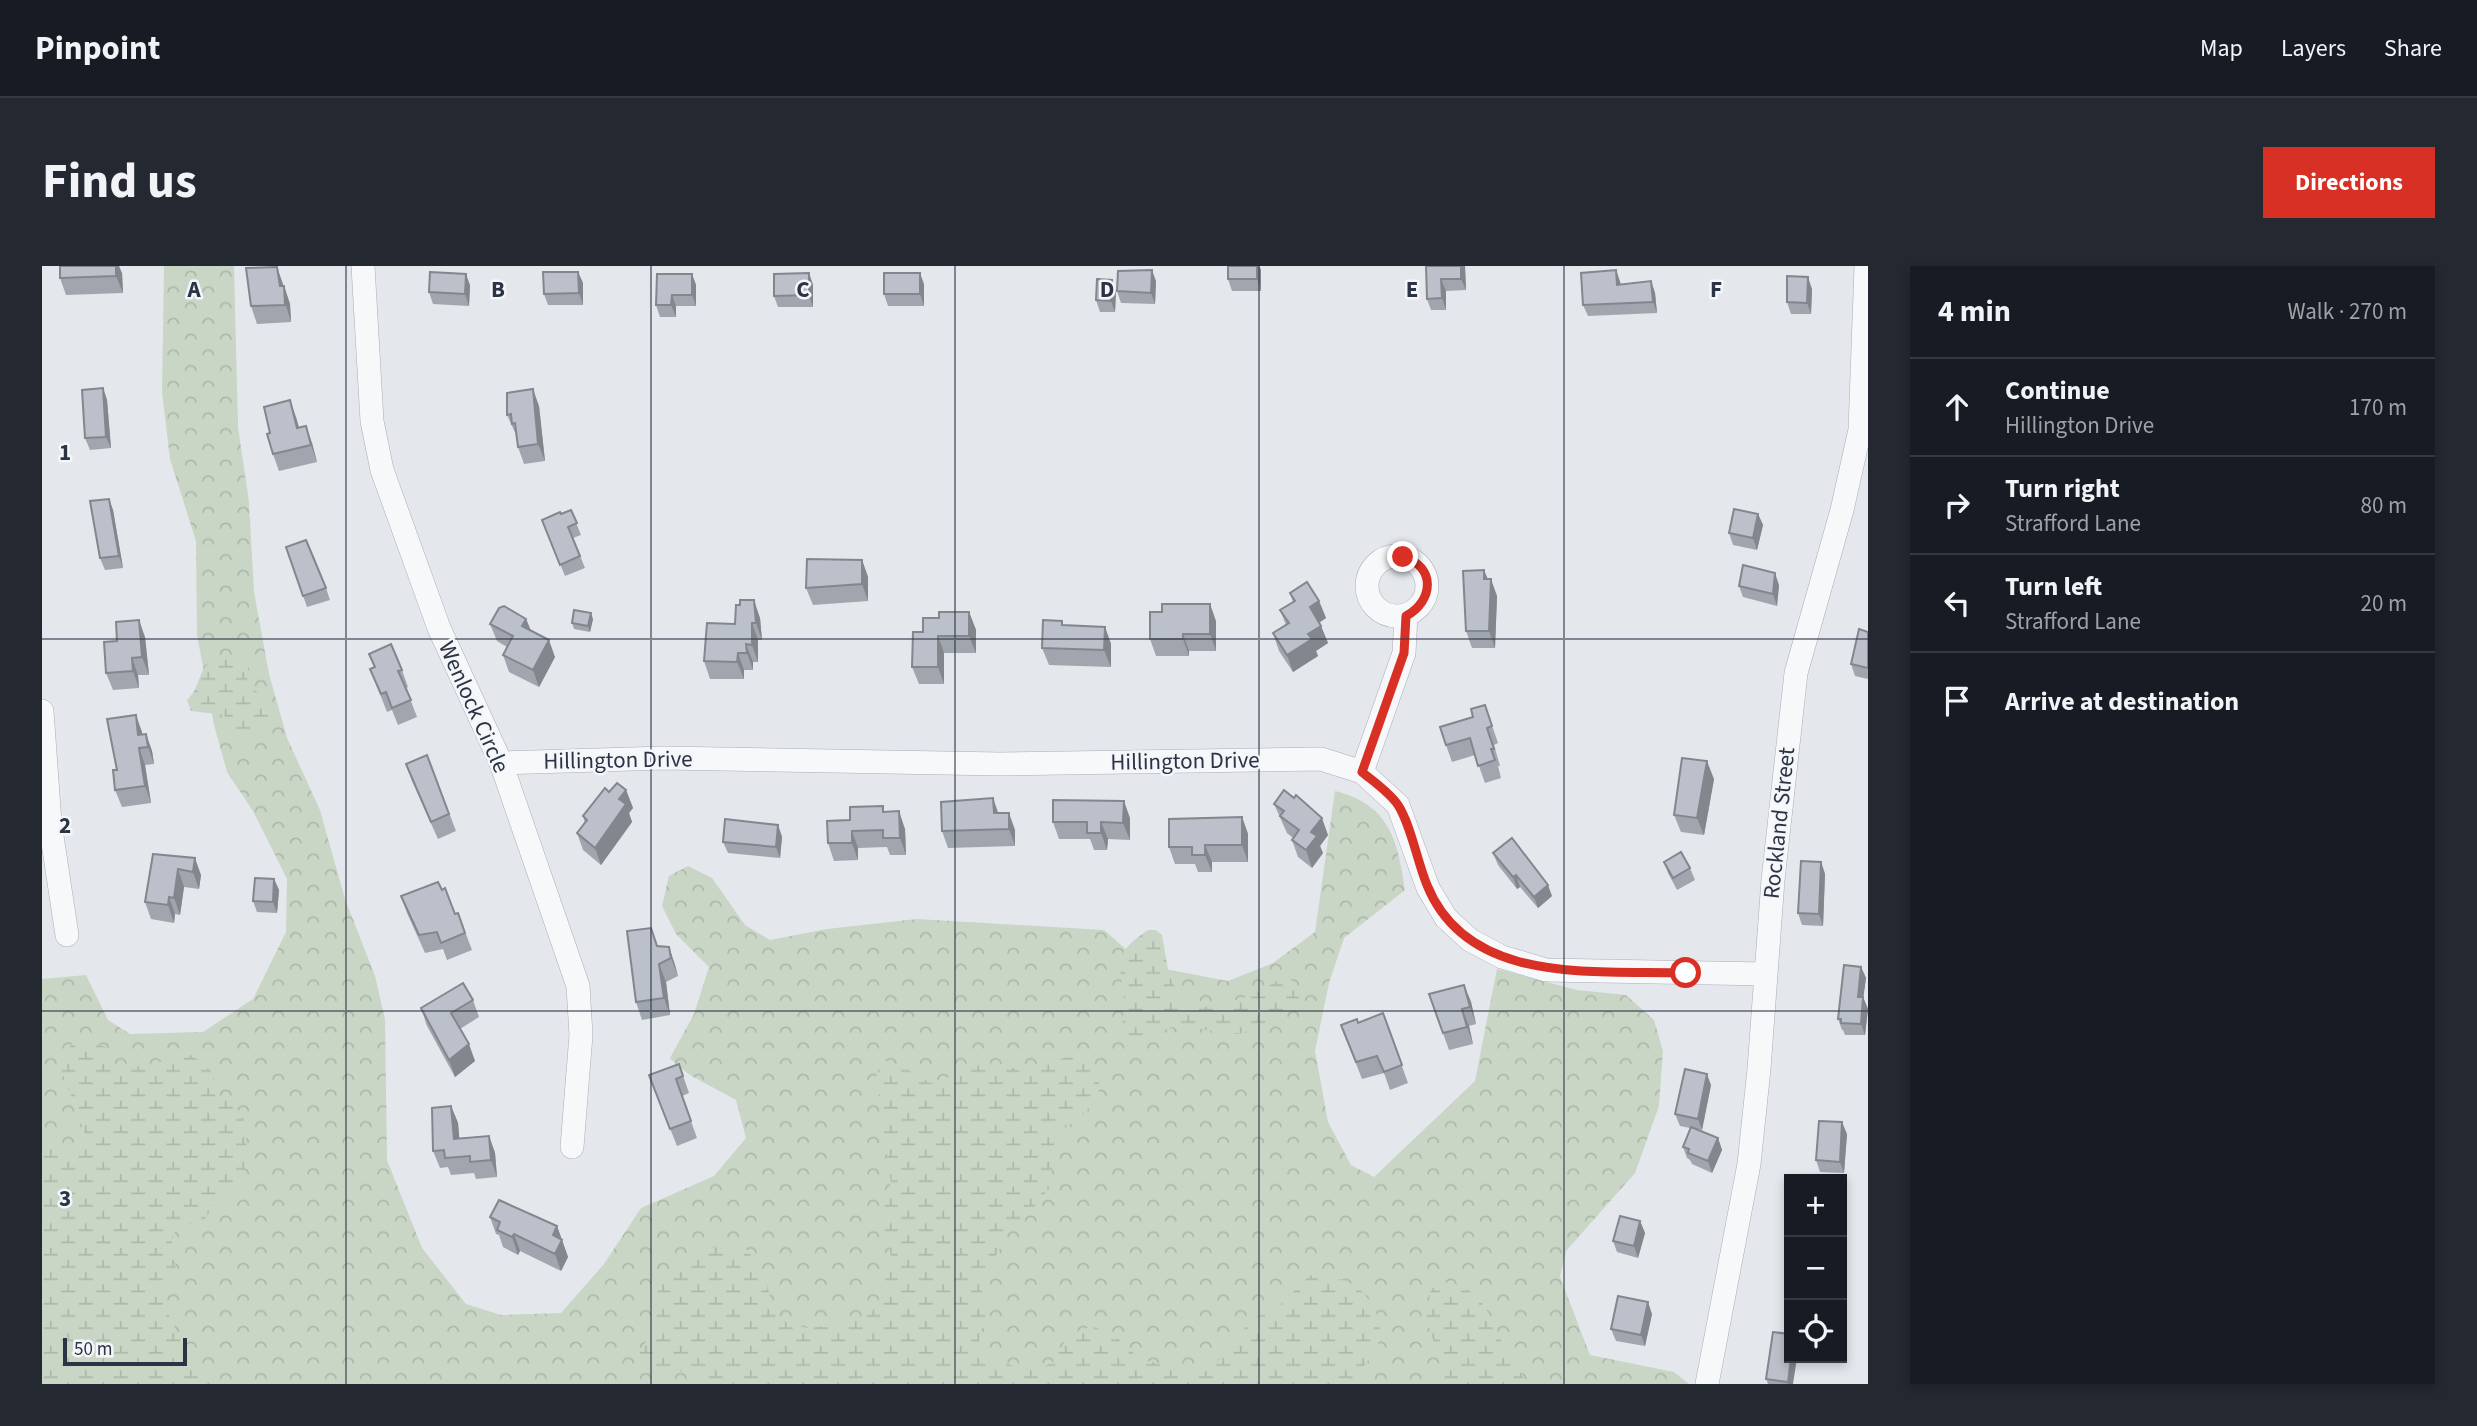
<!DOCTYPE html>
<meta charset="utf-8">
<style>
:root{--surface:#171b24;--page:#242831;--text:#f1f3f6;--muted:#9ea1a6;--line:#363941;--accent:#d93025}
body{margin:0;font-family:"Source Sans 3",sans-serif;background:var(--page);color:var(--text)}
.controls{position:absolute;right:21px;bottom:21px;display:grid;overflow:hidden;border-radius:0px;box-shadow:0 4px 10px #0003}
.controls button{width:63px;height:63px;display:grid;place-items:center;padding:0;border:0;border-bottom:2px solid var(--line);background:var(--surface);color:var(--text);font:35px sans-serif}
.scale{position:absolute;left:21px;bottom:18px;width:124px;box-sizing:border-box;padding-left:7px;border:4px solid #2b3445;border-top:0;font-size:19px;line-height:24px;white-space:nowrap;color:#2b3445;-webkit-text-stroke:5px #f4f6f9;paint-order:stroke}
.stop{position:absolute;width:21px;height:21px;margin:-16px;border:5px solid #d93025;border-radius:50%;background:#fff}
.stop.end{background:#d93025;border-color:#fff;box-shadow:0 2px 7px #0008}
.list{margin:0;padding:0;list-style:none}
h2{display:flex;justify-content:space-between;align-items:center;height:91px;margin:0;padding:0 28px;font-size:30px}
h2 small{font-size:23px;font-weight:400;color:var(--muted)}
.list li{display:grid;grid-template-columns:46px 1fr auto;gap:21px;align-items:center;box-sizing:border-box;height:98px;padding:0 28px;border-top:2px solid var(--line)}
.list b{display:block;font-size:26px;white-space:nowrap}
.list p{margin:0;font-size:23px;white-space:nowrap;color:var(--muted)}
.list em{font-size:23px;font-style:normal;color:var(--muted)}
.icon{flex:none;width:38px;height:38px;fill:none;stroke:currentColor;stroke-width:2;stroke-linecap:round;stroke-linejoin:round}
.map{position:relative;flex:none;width:1826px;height:1118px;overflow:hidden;border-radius:0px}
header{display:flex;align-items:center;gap:42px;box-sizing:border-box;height:98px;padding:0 35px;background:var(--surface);border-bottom:2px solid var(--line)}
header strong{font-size:33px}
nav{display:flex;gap:38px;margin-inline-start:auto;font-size:24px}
.intro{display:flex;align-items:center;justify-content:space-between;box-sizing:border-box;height:168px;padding:0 42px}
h1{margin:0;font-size:49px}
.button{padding:18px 32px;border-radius:0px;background:var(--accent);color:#fff;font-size:24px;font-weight:700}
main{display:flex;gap:42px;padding:0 42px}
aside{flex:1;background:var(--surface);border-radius:0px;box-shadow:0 4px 10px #0003}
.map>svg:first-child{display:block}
</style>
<header>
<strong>Pinpoint</strong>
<nav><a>Map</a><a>Layers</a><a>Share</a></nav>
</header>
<div class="intro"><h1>Find us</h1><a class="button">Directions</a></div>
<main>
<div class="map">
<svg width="1826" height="1118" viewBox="0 0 1826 1118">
<defs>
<pattern id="forest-crowns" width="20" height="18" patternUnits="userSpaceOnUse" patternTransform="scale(1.75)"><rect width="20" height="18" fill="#c9d6c5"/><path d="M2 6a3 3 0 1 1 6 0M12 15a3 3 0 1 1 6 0" fill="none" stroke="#adb8ab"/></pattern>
<pattern id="wetland-marsh" width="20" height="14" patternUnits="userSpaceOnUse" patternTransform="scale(1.75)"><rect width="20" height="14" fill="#c9d6c5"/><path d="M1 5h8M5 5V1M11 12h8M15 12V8" fill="none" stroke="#adb8ab"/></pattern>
</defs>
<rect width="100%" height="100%" fill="#e4e7ec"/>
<path fill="url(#forest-crowns)" d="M 122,0 L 192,0 L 196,161 L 207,236 L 212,326 L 227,408 L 245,472 L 278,544 L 303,633 L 333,710 L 343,753 L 345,894 L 380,982 L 424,1038 L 459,1049 L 519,1047 L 562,998 L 599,942 L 672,910 L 704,872 L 694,834 C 671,820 646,812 628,792 L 652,748 L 667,701 L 634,668 L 620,640 L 627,610 L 646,600 L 670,612 L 703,659 L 728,674 L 785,663 L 875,653 L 1062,664 L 1102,699 L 1186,715 L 1231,697 L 1273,666 L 1293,525 C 1347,538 1356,574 1363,624 L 1302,672 L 1287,717 L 1273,785 L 1286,856 L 1309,899 L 1332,911 L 1433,815 L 1455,703 L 1535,724 L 1584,729 L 1612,754 L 1621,785 L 1617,840 L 1593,907 L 1524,985 L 1518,1011 L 1548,1089 L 1632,1106 L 1647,1118 L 0,1118 L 0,713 L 44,709 L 66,754 L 88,768 L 161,766 L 211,733 L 244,666 L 245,613 L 211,545 L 185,506 L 172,459 L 155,369 L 154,275 L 128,193 L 120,126 Z"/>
<g fill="url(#wetland-marsh)">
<path d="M 186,392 L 206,399 L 205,420 L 228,433 L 230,456 L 211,474 L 200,477 L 192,473 L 182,449 L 149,445 L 145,434 C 164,417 151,394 186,392 Z"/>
<path d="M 1106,664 L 1114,664 L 1120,669 L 1127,709 L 1143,742 C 1160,744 1204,733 1220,724 C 1231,718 1236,710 1251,715 L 1258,727 L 1254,742 C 1244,747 1204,768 1194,768 C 1175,769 1153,758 1134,761 C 1113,764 1106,782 1083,773 C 1077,758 1083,750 1082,735 C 1079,695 1068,690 1106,664 Z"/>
<path d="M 34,773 L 68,782 L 75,805 L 150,789 L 171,807 L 173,826 C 180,832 194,840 199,848 C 210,868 201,905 199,925 L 176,932 L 161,956 C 126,959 127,971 134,1001 L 123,1018 L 120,1035 L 155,1107 L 170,1118 L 0,1118 L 0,876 L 36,884 L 46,876 L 16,795 Z"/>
<path d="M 1035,788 C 1041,795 1050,802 1054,809 C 1069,834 1029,857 1013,869 L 1008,921 L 985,950 L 972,958 L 941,1012 L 940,1029 L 946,1039 L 937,1074 L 942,1085 L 979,1104 L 1001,1101 L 1011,1096 L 1026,1069 L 1050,1060 L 1073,1070 L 1099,1094 L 1167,1106 L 1210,1053 L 1237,1040 L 1268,1009 C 1279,1011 1295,1011 1306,1016 C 1328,1026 1345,1057 1335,1081 C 1330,1093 1313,1110 1303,1118 L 666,1118 L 666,1114 C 644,1100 623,1109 598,1098 L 598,1085 L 614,1060 L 616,1015 C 645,989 661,980 700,978 L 722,1005 L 731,1044 L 746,1058 L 766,1062 L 809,1057 L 828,1048 L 838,1034 L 849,990 L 840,950 L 849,916 L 834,811 L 837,800 L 844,795 L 858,799 L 888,817 C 913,813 936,791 963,799 C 972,801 979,807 989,809 L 1011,796 Z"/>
<path d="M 1402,1016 C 1444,1020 1450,1059 1467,1091 C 1472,1101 1480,1109 1487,1118 L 1405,1118 L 1384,1051 L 1389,1023 Z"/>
</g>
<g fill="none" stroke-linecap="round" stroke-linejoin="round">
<g stroke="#a9aeb7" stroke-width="24">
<g id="minor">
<path d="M 321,0 L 330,155 L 340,204 L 397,362 L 459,497 L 536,720 L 539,769 L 530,881"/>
<circle cx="1355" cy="320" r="30"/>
<path d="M 0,445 L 8,557 L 25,669"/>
<path d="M 459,497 L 622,492 L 958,498 L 1279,493 L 1320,506 L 1356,539 L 1386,622 L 1404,652 L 1428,674 L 1460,691 L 1504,704 L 1723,708"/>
<path d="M 1320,506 L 1362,387 L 1364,350"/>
<path d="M 1665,1118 L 1707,898 L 1717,803 L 1731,614 L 1754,407 L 1800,244 L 1818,164 L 1824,0"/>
</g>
</g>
<use href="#minor" stroke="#f7f8fa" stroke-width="23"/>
</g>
<g fill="#a1a5ae">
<path d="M 1186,0 L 1217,0 L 1219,4 L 1219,25 L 1190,25 L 1186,13 Z"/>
<path d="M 1384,0 L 1423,0 L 1424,24 L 1404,25 L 1404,44 L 1389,44 L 1385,33 Z"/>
<path d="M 1574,4 L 1579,18 L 1609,15 L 1613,27 L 1615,47 L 1546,50 L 1541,39 Z"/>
<path d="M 536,6 L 541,17 L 541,39 L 506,39 L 502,28 Z"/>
<path d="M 80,7 L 81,27 L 24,29 L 18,12 Z"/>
<path d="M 767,7 L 771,19 L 771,41 L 736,41 L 732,30 Z"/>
<path d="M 650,8 L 654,19 L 654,40 L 634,40 L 634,51 L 618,51 L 614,39 Z"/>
<path d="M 1114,15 L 1113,38 L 1079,37 L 1075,25 Z"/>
<path d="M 882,18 L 882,40 L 846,40 L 842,28 Z"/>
<path d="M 428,19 L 427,40 L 391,38 L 387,26 Z"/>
<path d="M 242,20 L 248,38 L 249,56 L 215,58 L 209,40 Z"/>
<path d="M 1770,23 L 1769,48 L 1749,48 L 1745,36 Z"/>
<path d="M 1074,25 L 1073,46 L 1058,46 L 1054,34 Z"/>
<path d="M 61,122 L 65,134 L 69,182 L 48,184 L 43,172 Z"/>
<path d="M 497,140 L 503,195 L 482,198 L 476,181 L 475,171 L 465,149 Z"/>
<path d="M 254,151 L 257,161 L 270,177 L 275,196 L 237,205 L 231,188 L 228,167 Z"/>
<path d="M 67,233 L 71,244 L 81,302 L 63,304 L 58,292 Z"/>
<path d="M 529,244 L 539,269 L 531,272 L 543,302 L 523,310 L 500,254 L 519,248 Z"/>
<path d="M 1716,248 L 1721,259 L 1715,284 L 1691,279 L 1687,267 Z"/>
<path d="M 244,281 L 284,322 L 288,334 L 265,341 Z"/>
<path d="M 820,294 L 826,311 L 826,335 L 771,339 L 764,322 Z"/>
<path d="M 1442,304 L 1446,313 L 1455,330 L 1453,382 L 1430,382 L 1424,365 Z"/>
<path d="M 1737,319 L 1735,340 L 1701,331 L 1697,320 Z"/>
<path d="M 1248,327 L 1277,335 L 1284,352 L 1277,356 L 1286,377 L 1274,385 L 1276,390 L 1251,406 L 1237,385 L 1231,367 L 1244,359 L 1238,344 L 1251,336 Z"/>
<path d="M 927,346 L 934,364 L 934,387 L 902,387 L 902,418 L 877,418 L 870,401 L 897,352 Z"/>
<path d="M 1120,346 L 1174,355 L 1174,385 L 1147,385 L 1147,390 L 1114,390 L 1108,373 Z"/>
<path d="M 718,352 L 720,374 L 716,374 L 716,396 L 711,396 L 711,404 L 702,404 L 702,413 L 668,413 L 662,395 L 693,358 Z"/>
<path d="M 484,353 L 489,365 L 513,391 L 497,421 L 467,406 L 461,389 L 465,381 L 455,375 L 448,358 Z"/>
<path d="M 551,353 L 548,366 L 532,363 L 530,357 Z"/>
<path d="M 1020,355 L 1021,359 L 1063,361 L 1069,378 L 1069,401 L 1007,399 L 1000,382 Z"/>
<path d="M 1826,366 L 1826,413 L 1813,410 L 1809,398 Z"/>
<path d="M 103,371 L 107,409 L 96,409 L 97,422 L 71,424 L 64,407 Z"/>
<path d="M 327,388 L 360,404 L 366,421 L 364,422 L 375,451 L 356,459 L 350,444 L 345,446 L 328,403 L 332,401 Z"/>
<path d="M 1443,439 L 1456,477 L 1452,479 L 1458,500 L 1456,500 L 1459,512 L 1443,517 L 1433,489 L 1410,496 L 1404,479 Z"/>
<path d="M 100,468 L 104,468 L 110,485 L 112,498 L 103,499 L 109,537 L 80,541 L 73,524 L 75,504 Z"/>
<path d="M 385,489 L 414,565 L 396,573 L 370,515 L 364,498 Z"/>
<path d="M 1672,513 L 1662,569 L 1639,566 L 1632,549 Z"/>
<path d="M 584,524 L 591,542 L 587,547 L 590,556 L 559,599 L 541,584 L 535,567 L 543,557 L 541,550 L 567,526 Z"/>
<path d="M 1232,538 L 1286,569 L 1278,580 L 1281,587 L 1270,602 L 1256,591 L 1250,574 L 1251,572 L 1245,567 Z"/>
<path d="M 843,546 L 863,563 L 864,589 L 848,589 L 845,581 L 816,582 L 816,594 L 792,595 L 786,577 L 808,554 Z"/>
<path d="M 957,547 L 973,564 L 973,580 L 906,582 L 900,565 Z"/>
<path d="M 1200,551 L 1206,568 L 1206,596 L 1170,596 L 1170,606 L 1156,606 L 1153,598 L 1133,598 L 1127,581 Z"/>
<path d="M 1088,552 L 1088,574 L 1066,573 L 1065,584 L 1052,584 L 1048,573 L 1017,573 L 1011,556 Z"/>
<path d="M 736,559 L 740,571 L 738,592 L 686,587 L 681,576 Z"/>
<path d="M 1451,587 L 1510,630 L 1496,642 L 1478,621 L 1475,623 L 1456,599 Z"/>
<path d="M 111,588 L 159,609 L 157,623 L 142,621 L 138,649 L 133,648 L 132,657 L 109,653 L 103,636 Z"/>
<path d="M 1622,596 L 1648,602 L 1653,614 L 1635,624 L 1626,607 Z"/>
<path d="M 1779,596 L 1783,608 L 1781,660 L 1760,659 L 1756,647 Z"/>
<path d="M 232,613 L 237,624 L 235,647 L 215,646 L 211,635 Z"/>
<path d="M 400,624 L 413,648 L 416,647 L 430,684 L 405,694 L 401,683 L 383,687 L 365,647 L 359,630 Z"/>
<path d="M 616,680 L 627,681 L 633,699 L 636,710 L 624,716 L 628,749 L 600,754 L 594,736 Z"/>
<path d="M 1819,701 L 1824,712 L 1821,731 L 1826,743 L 1823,769 L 1803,769 L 1801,764 L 1800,764 L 1796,753 Z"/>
<path d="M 1422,719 L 1429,736 L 1434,758 L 1427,760 L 1431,778 L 1407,784 L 1387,728 Z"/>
<path d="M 431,734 L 437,751 L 418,763 L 433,795 L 413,811 L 385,760 L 379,742 Z"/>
<path d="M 1341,747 L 1366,817 L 1348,824 L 1342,807 L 1320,813 L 1299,759 L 1316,757 Z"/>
<path d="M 637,798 L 647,827 L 640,830 L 655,872 L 635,880 L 607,809 Z"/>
<path d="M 1669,819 L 1660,864 L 1655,863 L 1676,872 L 1680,884 L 1670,907 L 1650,898 L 1648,894 L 1645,892 L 1641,881 L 1648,862 L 1638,860 L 1633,848 Z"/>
<path d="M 409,840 L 416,857 L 417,873 L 447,870 L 453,887 L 455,911 L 434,913 L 432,907 L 409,909 L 406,901 L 398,902 L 391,885 Z"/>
<path d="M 1805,868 L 1802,907 L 1778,906 L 1774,894 Z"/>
<path d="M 448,951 L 515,960 L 526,991 L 519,1005 L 478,985 L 476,989 L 461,981 L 457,969 L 454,968 Z"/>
<path d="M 1598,955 L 1603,967 L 1596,992 L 1575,986 L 1571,975 Z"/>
<path d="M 1610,1048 L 1603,1080 L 1574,1075 L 1569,1063 Z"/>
<path d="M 1731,1066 L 1751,1118 L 1726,1118 L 1724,1113 Z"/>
</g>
<g fill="#83868d">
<path d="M 74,0 L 77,0 L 80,7 L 81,27 L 74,10 Z"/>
<path d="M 1215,0 L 1217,0 L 1219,4 L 1219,25 L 1215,13 Z"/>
<path d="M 1419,0 L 1423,0 L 1424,24 L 1419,13 Z"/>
<path d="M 235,1 L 241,18 L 242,25 L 242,20 L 248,38 L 249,56 L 238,20 Z"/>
<path d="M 1110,4 L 1114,15 L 1113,38 L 1109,27 Z"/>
<path d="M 1574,4 L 1578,16 L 1579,30 L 1575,19 Z"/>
<path d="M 536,6 L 541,17 L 541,39 L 537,27 Z"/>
<path d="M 767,7 L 771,19 L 771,41 L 767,29 Z"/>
<path d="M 878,7 L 882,18 L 882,40 L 878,28 Z"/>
<path d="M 424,8 L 428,19 L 427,40 L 423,28 Z"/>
<path d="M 650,8 L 654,19 L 654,40 L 650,29 Z"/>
<path d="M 1766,11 L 1770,23 L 1769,48 L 1765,37 Z"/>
<path d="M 1399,13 L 1404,25 L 1404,44 L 1400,32 Z"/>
<path d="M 1070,14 L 1074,25 L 1073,46 L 1069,35 Z"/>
<path d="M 1609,15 L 1613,27 L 1615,47 L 1611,36 Z"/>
<path d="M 630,29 L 634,40 L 634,51 L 629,39 Z"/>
<path d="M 61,122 L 65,134 L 69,182 L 64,171 Z"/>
<path d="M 491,123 L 497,140 L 503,195 L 496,178 Z"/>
<path d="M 248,134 L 254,151 L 261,179 L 255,162 Z"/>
<path d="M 264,160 L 270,177 L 275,196 L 269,179 Z"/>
<path d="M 67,233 L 71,244 L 81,302 L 77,290 Z"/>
<path d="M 1716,248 L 1721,259 L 1715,284 L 1711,272 Z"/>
<path d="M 820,294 L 826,311 L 826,335 L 820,318 Z"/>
<path d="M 1442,304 L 1448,321 L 1449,313 L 1455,330 L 1453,382 L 1447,365 Z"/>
<path d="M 1733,307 L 1737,319 L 1735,340 L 1731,328 Z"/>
<path d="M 712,334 L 718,352 L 720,374 L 714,357 Z"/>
<path d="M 1277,335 L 1284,352 L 1274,359 L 1268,341 Z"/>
<path d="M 1168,338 L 1174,355 L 1174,385 L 1168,368 Z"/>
<path d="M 927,346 L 934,364 L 934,387 L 927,370 Z"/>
<path d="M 549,347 L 551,353 L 548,366 L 546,360 Z"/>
<path d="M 484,353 L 491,370 L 480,360 Z"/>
<path d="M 97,354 L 103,371 L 107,409 L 100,391 Z"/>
<path d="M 710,357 L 716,374 L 716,396 L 710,379 Z"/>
<path d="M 1279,360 L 1286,377 L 1274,385 L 1276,390 L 1251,406 L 1245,389 L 1266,368 Z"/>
<path d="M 1063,361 L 1069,378 L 1069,401 L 1062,384 Z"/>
<path d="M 1141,368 L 1147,385 L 1147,390 L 1141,373 Z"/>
<path d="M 896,370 L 902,387 L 902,418 L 896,401 Z"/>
<path d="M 507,374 L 513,391 L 497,421 L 491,404 Z"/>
<path d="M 704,378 L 711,396 L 711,404 L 705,387 Z"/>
<path d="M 696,387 L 702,404 L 702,413 L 695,396 Z"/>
<path d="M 90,392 L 96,409 L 97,422 L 91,405 Z"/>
<path d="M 94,449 L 100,466 L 102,481 L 96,469 Z"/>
<path d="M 104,468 L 110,485 L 112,498 L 106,481 Z"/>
<path d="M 97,482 L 103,499 L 109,537 L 103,520 Z"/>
<path d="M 1665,495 L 1672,513 L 1662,569 L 1655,552 Z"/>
<path d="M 584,524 L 591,542 L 587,547 L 590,556 L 559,599 L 553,582 L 577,533 Z"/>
<path d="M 951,532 L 957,549 L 958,564 L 952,547 Z"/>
<path d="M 1082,535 L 1088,552 L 1088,574 L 1081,557 Z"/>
<path d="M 857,545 L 863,563 L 864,589 L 858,572 Z"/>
<path d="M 967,547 L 973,564 L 973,580 L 967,563 Z"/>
<path d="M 1200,551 L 1206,568 L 1206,596 L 1200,579 Z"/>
<path d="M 1280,552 L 1286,569 L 1278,580 L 1281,587 L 1270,602 L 1264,584 L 1269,566 Z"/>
<path d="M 1059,556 L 1066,573 L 1065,584 L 1059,567 Z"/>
<path d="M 736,559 L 740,571 L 738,592 L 734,581 Z"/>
<path d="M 810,565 L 816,582 L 816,594 L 810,577 Z"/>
<path d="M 1163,579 L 1170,596 L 1170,606 L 1163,589 Z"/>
<path d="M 153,592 L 159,609 L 157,623 L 151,606 Z"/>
<path d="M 1779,596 L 1783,608 L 1781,660 L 1777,648 Z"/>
<path d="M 136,603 L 142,621 L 138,649 L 132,632 Z"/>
<path d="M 1474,609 L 1478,621 L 1475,623 L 1471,611 Z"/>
<path d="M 232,613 L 237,624 L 235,647 L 231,636 Z"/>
<path d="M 1506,619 L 1510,630 L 1496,642 L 1492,631 Z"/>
<path d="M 127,631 L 133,648 L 132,657 L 126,639 Z"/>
<path d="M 627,681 L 633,699 L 636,710 L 629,692 Z"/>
<path d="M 617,698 L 624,716 L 628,749 L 622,732 Z"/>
<path d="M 1819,701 L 1824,712 L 1820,742 L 1816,731 Z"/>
<path d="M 1422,719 L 1429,736 L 1434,758 L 1428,741 Z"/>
<path d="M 1821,731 L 1826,743 L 1823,769 L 1819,758 Z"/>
<path d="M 1420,743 L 1427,760 L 1431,778 L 1425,761 Z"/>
<path d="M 427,778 L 433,795 L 413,811 L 407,794 Z"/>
<path d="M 1665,808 L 1669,819 L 1660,864 L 1656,853 Z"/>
<path d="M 409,840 L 416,857 L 419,890 L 412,873 Z"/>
<path d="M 1800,856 L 1805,868 L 1802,907 L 1798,896 Z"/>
<path d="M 447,870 L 453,887 L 455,911 L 449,894 Z"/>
<path d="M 1676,872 L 1680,884 L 1670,907 L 1666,895 Z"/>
<path d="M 1598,955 L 1603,967 L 1596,992 L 1592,980 Z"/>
<path d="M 515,960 L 526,991 L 519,1005 L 513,988 L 511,969 Z"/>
<path d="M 472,968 L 478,985 L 476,989 L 470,971 Z"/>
<path d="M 1606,1036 L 1610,1048 L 1603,1080 L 1599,1069 Z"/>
<path d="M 1749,1092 L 1755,1092 L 1751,1118 L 1746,1118 Z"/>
</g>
<g fill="#bbc0ca" stroke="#83868d" stroke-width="2">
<path d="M 18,0 L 74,0 L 74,10 L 18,12 Z"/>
<rect x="1186" y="0" width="29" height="13"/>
<path d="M 1384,0 L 1419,0 L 1419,13 L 1399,13 L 1400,32 L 1385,33 Z"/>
<path d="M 235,1 L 238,20 L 242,20 L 243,39 L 209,40 L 204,2 Z"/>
<path d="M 1110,4 L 1109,27 L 1075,25 L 1076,5 Z"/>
<path d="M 1574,4 L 1575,19 L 1609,15 L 1611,36 L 1541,39 L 1539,7 Z"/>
<path d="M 388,6 L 424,8 L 423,28 L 387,26 Z"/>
<path d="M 501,6 L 536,6 L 537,27 L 502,28 Z"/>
<path d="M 767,7 L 767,29 L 732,30 L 732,8 Z"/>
<rect x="842" y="7" width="36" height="21"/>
<path d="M 615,8 L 650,8 L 650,29 L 630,29 L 629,39 L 614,39 Z"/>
<path d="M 1745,10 L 1766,11 L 1765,37 L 1745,36 Z"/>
<path d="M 1055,13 L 1070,14 L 1069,35 L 1054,34 Z"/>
<path d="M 61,122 L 64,171 L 43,172 L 40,124 Z"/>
<path d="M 491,123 L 496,178 L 476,181 L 473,157 L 470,158 L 469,148 L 465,149 L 465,127 Z"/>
<path d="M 248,134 L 255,162 L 264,160 L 269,179 L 231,188 L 225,168 L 228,167 L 222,141 Z"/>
<path d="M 67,233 L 77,290 L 58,292 L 48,235 Z"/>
<path d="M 1692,243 L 1716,248 L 1711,272 L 1687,267 Z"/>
<path d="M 529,244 L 535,257 L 526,261 L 538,290 L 518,299 L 500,254 L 518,246 L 519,248 Z"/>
<path d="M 264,274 L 284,322 L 261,330 L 244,281 Z"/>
<path d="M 765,293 L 820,294 L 820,318 L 764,322 Z"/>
<path d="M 1701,299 L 1733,307 L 1731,328 L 1697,320 Z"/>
<path d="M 1442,304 L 1442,313 L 1449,313 L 1447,365 L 1424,365 L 1421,305 Z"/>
<path d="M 1265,316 L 1277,335 L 1268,341 L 1279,360 L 1266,368 L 1270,373 L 1245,389 L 1231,367 L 1247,357 L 1238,344 L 1253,335 L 1248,327 Z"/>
<path d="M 698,334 L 712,334 L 714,357 L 710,357 L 710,379 L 704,378 L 705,387 L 696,387 L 695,396 L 662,395 L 665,357 L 693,358 L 694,339 L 698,339 Z"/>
<path d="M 1120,338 L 1168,338 L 1168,368 L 1141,368 L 1141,373 L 1108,373 L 1108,346 L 1120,346 Z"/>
<path d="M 462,340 L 484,353 L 480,360 L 507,374 L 491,404 L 461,389 L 471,370 L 448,358 L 457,342 Z"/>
<path d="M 532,344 L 549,347 L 546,360 L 530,357 Z"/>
<path d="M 897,346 L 927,346 L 927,370 L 896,370 L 896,401 L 870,401 L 871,366 L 881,366 L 881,352 L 897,352 Z"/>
<path d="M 97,354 L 100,391 L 90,392 L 91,405 L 64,407 L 62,376 L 75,375 L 74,356 Z"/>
<path d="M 1001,354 L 1020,355 L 1020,359 L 1063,361 L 1062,384 L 1000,382 Z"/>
<path d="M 1817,363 L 1826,366 L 1826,402 L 1809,398 Z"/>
<path d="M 349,378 L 360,404 L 356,405 L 369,434 L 350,442 L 344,426 L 339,428 L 328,403 L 333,401 L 327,388 Z"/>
<path d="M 1443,439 L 1450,460 L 1445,462 L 1452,483 L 1449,483 L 1453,494 L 1436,500 L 1428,472 L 1404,479 L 1398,461 L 1431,451 L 1429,443 Z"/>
<path d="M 94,449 L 96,469 L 104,468 L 106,481 L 97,482 L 103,520 L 73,524 L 71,504 L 75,504 L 65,453 Z"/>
<path d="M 385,489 L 407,548 L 389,556 L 364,498 Z"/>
<path d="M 1640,492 L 1665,495 L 1655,552 L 1632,549 Z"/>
<path d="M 575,517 L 584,524 L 577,533 L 584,538 L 553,582 L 535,567 L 545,554 L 541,550 L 563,522 L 567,526 Z"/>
<path d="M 1242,524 L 1252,532 L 1254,529 L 1280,552 L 1269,566 L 1275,570 L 1264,584 L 1250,574 L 1257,564 L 1238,550 L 1242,545 L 1232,538 Z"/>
<path d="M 951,532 L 952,547 L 967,547 L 967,563 L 900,565 L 899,536 Z"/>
<path d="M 1011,534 L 1082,535 L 1081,557 L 1059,556 L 1059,567 L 1045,567 L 1045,556 L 1011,556 Z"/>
<path d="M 841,540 L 841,546 L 857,545 L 858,572 L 841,572 L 841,564 L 810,565 L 810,577 L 786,577 L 785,555 L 808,554 L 808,541 Z"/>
<path d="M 1200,551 L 1200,579 L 1163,579 L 1163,589 L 1150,589 L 1150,581 L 1127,581 L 1127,553 Z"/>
<path d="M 683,553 L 736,559 L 734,581 L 681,576 Z"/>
<path d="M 1470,572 L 1506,619 L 1492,631 L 1474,609 L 1471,611 L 1451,587 Z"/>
<path d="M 1639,586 L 1648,602 L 1631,612 L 1622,596 Z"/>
<path d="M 111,588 L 153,592 L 151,606 L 136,603 L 132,632 L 127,631 L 126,639 L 103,636 Z"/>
<path d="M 1759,595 L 1779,596 L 1777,648 L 1756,647 Z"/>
<path d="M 213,612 L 232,613 L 231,636 L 211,635 Z"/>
<path d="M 396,616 L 400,624 L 403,622 L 413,648 L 416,647 L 423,667 L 399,677 L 395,666 L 377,669 L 359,630 Z"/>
<path d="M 609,662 L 615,680 L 627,681 L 629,692 L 617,698 L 622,732 L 594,736 L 585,665 Z"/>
<path d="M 1802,699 L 1819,701 L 1816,731 L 1821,731 L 1819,758 L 1799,757 L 1799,753 L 1796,753 Z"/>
<path d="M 421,717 L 431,734 L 409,747 L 427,778 L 407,794 L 379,742 Z"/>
<path d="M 1422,719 L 1428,741 L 1420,743 L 1425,761 L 1401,767 L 1387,728 Z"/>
<path d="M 1341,747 L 1360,799 L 1342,806 L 1335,790 L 1314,796 L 1299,759 L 1315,753 L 1316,757 Z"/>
<path d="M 637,798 L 641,810 L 634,813 L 649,855 L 628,863 L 607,809 Z"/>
<path d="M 1643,803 L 1665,808 L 1656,853 L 1633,848 Z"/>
<path d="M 409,840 L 412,873 L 447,870 L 449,894 L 428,896 L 428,890 L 403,892 L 402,884 L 391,885 L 390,842 Z"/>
<path d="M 1777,855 L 1800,856 L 1798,896 L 1774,894 Z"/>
<path d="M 1649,861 L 1676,872 L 1666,895 L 1646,887 L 1647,883 L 1641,881 Z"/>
<path d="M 457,934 L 515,960 L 511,969 L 520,974 L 513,988 L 472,968 L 470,971 L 455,964 L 458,956 L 448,951 Z"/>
<path d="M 1578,950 L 1598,955 L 1592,980 L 1571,975 Z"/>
<path d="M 1576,1030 L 1606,1036 L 1599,1069 L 1569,1063 Z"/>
<path d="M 1731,1066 L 1747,1068 L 1747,1092 L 1749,1092 L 1746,1116 L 1724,1113 Z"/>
</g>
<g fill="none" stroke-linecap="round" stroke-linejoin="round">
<path stroke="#d93025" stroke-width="9" d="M 1361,291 C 1394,300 1392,335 1364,350 L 1362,387 L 1320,506 C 1332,516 1347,526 1356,539 C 1369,559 1375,595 1385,619 C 1426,721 1556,704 1644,707"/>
</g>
<path fill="none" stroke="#2b3445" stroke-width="2" stroke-opacity="0.55" d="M 304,0 L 304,1118M 609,0 L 609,1118M 913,0 L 913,1118M 1217,0 L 1217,1118M 1522,0 L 1522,1118M 0,373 L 1826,373M 0,745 L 1826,745"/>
<g text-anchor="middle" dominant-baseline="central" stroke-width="5" stroke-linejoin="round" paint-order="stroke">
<g font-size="23" fill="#2b3445" stroke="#f4f6f9">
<text transform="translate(432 441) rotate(66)">Wenlock Circle</text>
<text transform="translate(576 494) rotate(-1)">Hillington Drive</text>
<text transform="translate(1143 495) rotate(-1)">Hillington Drive</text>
<text transform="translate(1737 557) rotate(-84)">Rockland Street</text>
</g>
</g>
<g font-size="23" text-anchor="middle" font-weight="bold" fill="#2b3445" stroke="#f4f6f9" stroke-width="5" stroke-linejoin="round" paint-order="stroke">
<text x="152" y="31">A</text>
<text x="456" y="31">B</text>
<text x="761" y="31">C</text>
<text x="1065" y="31">D</text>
<text x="1370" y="31">E</text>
<text x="1674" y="31">F</text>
<text x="23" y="194">1</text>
<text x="23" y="567">2</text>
<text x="23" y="940">3</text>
</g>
</svg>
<div class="controls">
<button>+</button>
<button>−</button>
<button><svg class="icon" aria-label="locate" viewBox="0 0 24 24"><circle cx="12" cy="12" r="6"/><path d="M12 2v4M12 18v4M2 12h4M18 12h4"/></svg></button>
</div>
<div class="scale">50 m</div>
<div class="stop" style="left:1644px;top:707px"></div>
<div class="stop end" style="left:1361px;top:291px"></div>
</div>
<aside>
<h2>4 min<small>Walk · 270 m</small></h2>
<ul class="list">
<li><svg class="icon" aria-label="ahead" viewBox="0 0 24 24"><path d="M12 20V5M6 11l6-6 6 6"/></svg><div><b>Continue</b><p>Hillington Drive</p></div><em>170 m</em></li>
<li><svg class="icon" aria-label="right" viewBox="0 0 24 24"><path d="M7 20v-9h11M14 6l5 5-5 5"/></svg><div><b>Turn right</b><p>Strafford Lane</p></div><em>80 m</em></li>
<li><svg class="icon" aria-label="left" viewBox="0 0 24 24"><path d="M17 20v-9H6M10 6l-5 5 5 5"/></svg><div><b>Turn left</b><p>Strafford Lane</p></div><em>20 m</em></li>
<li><svg class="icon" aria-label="arrive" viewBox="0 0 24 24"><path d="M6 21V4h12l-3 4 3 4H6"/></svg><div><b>Arrive at destination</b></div></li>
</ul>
</aside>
</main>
